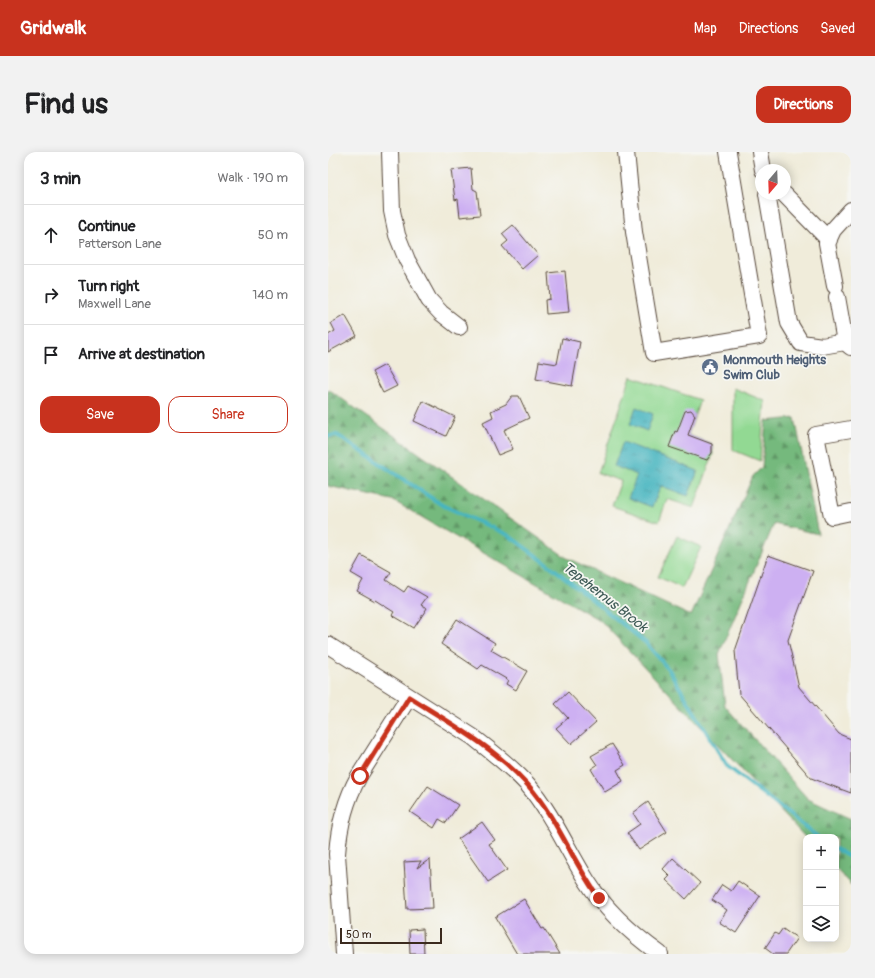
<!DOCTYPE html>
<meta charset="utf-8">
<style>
:root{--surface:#fff;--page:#f2f2f2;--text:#202124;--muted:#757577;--line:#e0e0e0;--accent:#c8321e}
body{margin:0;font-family:Pangolin,sans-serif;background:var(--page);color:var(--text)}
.controls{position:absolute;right:12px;bottom:12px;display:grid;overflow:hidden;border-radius:8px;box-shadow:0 2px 10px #0003}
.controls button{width:36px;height:36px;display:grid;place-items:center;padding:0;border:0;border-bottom:1px solid var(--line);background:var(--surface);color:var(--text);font:20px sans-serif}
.compass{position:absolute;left:427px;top:12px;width:36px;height:36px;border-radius:50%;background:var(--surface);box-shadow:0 2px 10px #0003;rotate:199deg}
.scale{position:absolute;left:12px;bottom:10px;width:102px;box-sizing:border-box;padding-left:4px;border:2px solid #3b2a1e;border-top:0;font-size:11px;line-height:14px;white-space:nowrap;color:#3b2a1e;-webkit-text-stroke:3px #f6f6f2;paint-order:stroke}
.stop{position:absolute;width:12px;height:12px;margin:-9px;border:3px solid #c8321e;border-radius:50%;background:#fff}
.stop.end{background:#c8321e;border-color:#fff;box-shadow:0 1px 4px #0008}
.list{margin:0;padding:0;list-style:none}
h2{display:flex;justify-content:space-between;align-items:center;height:52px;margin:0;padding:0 16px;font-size:17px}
h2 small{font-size:13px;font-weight:400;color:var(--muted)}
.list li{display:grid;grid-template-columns:26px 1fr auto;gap:12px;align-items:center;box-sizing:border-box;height:60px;padding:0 16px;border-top:1px solid var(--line)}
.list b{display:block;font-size:15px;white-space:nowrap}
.list p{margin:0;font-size:13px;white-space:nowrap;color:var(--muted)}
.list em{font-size:13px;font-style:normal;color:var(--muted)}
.actions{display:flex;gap:8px;padding:12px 16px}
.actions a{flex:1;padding:9px 0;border:1px solid var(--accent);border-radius:12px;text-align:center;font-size:14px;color:var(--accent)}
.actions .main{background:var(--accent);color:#fff}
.icon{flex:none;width:22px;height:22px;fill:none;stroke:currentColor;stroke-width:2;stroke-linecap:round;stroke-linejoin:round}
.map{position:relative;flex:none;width:523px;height:802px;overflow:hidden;border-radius:12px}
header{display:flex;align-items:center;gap:24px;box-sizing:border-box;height:56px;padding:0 20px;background:var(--accent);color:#fff}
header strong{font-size:19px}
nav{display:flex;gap:22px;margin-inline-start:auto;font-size:14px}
.intro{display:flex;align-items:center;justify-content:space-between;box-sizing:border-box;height:96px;padding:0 24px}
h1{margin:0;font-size:28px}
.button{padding:10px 18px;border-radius:12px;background:var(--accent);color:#fff;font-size:14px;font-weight:700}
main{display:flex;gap:24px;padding:0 24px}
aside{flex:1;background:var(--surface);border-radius:12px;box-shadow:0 2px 10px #0003}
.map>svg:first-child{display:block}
</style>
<header>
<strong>Gridwalk</strong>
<nav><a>Map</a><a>Directions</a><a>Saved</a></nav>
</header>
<div class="intro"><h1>Find us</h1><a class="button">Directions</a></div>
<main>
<aside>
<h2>3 min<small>Walk · 190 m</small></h2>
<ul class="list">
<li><svg class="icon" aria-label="ahead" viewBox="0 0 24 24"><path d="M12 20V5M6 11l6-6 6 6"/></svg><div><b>Continue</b><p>Patterson Lane</p></div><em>50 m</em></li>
<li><svg class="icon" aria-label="right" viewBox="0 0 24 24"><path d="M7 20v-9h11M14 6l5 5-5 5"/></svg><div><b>Turn right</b><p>Maxwell Lane</p></div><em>140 m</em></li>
<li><svg class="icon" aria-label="arrive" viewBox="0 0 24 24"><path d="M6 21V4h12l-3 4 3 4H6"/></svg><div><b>Arrive at destination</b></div></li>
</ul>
<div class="actions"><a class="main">Save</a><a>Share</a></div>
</aside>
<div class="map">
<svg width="523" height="802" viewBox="0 0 523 802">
<defs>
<pattern id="forest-firs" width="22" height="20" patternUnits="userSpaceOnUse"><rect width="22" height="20" fill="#75b97d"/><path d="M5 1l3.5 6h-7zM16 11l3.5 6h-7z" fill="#619766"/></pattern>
<pattern id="water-ripples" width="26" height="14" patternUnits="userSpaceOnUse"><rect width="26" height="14" fill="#46b5c0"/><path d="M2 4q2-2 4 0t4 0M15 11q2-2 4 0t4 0" fill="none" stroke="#3c939b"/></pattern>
</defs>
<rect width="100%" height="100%" fill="#f6f6f2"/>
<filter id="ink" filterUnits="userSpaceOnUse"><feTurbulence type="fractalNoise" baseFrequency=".025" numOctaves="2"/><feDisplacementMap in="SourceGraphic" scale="8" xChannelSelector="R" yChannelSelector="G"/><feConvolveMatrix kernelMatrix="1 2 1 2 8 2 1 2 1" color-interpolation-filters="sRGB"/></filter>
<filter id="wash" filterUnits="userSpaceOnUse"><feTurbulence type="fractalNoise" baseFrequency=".012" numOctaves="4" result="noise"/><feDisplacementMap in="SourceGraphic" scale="16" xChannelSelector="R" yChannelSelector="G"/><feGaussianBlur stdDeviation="0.9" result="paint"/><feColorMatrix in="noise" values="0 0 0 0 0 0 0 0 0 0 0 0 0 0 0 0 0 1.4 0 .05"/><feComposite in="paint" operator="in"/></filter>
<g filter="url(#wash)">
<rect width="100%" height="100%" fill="#f0ecda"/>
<path fill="url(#forest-firs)" stroke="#58724e" d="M 0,237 L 239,406 L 363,464 L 425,324 L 434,315 L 438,269 L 467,266 L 490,382 L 446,372 L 391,502 L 397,554 L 480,647 L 523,667 L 523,733 L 508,717 L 508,685 L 478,686 L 273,469 L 64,348 L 0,334 Z"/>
<g fill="#92d993" stroke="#668258">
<path d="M 303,224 L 372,248 L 360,283 L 384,292 L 385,302 L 366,356 L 339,347 L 331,370 L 284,354 L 293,329 L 270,321 Z"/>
<path d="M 405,236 L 437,249 L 432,309 L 405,298 Z"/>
<path d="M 349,384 L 373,395 L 354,436 L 330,425 Z"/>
</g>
<g fill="url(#water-ripples)" stroke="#40706f">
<path d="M 308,255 L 325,262 L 319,279 L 302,272 Z"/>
<path d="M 295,290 L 370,319 L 360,344 L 333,334 L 324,355 L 300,346 L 309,323 L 286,314 Z"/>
</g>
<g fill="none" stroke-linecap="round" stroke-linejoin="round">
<g stroke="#46b5c0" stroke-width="4">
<path d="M 0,284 L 9,283 L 114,353 L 180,383 L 225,416 L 318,491 L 341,518 L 399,614 L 490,685"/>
<path d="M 508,697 L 523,706"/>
</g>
</g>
<g id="blocks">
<g fill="#cdb0f2">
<path d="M 143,16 L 145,37 L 149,39 L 152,63 L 132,65 L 130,47 L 127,48 L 123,18 Z"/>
<path d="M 185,73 L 210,103 L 194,117 L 174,94 L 180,89 L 174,82 Z"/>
<path d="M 237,119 L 241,160 L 218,162 L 217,148 L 222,147 L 220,121 Z"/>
<path d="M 17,163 L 29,184 L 0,200 L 0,183 L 7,179 L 3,171 Z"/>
<path d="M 234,186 L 252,190 L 244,234 L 208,227 L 211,209 L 229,212 Z"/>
<path d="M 57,213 L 69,234 L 55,241 L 44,220 Z"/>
<path d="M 184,244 L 191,244 L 201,266 L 176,278 L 185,297 L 170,303 L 155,270 L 165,265 L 163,259 L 178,252 Z"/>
<path d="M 95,249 L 127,265 L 118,284 L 86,269 Z"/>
<path d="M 363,258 L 367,263 L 360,283 L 384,292 L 384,301 L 379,308 L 341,295 L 347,279 L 349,280 L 357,259 Z"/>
<path d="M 33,403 L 63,420 L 58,428 L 76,440 L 80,434 L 99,445 L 93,453 L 99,456 L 86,476 L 64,463 L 66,460 L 47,448 L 47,449 L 29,439 L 35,428 L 23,421 Z"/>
<path d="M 440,403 L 485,419 L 460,488 L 471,535 L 511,582 L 523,587 L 523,641 L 483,626 L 411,542 L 407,499 Z"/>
<path d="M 129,467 L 167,491 L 163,498 L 199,519 L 188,538 L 178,532 L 180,528 L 154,513 L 150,517 L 113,492 Z"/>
<path d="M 240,540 L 268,570 L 243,592 L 228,576 L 240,566 L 227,552 Z"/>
<path d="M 284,592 L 297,613 L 289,618 L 295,629 L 277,640 L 263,617 L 269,613 L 263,604 Z"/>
<path d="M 100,634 L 130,653 L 118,671 L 111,667 L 106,676 L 82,660 Z"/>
<path d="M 320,650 L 339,680 L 311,698 L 299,681 L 312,672 L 305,661 Z"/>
<path d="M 154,670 L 167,688 L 161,692 L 179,718 L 160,730 L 130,687 Z"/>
<path d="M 345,706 L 372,731 L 358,747 L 338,728 L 342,724 L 335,717 Z"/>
<path d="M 102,707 L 105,756 L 79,757 L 76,710 L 93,709 L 89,716 Z"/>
<path d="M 410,729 L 432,744 L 408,781 L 391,770 L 399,758 L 384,748 L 394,733 L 403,739 Z"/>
<path d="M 196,747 L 214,777 L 216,776 L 232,802 L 189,802 L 167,765 Z"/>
<path d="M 455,776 L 469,786 L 458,802 L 445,802 L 437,796 L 447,781 L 450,783 Z"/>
<path d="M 95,777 L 96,802 L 82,802 L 81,778 Z"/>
</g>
</g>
</g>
<g filter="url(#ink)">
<use href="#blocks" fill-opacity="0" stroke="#56473a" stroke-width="1"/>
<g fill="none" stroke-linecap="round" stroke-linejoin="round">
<g stroke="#56473a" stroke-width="18">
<g id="minor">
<path d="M 62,0 L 64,59 L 69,83 L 79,108 L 101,148 L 113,161 L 131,175"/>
<path d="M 298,0 L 306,80 L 326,201 L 431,184 L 400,0"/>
<path d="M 432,0 L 435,18"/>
<path d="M 439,42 L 461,171 L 473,191 L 494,194 L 517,190"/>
<path d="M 456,42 L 501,88"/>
<path d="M 507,134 L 499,91 L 505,78 L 523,58"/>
<path d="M 509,145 L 517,190 L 523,195"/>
<path d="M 523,277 L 488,283 L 504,364 L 523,360"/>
<path d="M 0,493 L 145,585 C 164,600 184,615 200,633 C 224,662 239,697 259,729 C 278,759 304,782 332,802"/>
<path d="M 16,802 L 9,702 C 11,673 17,649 31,624 L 81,545"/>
</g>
</g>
<use href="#minor" stroke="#fff" stroke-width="16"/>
</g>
</g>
<g fill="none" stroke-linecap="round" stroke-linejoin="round" filter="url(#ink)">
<path stroke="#c8321e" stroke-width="5" d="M 32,624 L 81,545 C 122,571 166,595 199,632 C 229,666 245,710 271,746"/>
</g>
<defs>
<g id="civic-disc" transform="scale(0.9)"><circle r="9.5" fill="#5c6f8a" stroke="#f6f6f2"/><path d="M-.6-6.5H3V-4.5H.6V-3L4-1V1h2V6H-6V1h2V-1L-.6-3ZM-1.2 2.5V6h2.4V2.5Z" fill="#fff"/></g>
</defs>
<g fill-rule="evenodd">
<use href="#civic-disc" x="382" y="215"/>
</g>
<g text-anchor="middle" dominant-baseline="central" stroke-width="3.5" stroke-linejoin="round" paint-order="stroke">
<g font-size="13" font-weight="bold" fill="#4e5e75" stroke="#f6f6f2" text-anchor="start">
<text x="395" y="208">Monmouth Heights<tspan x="395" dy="15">Swim Club</tspan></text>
</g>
<g font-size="14" font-style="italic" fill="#3f5b57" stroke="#f6f6f2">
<text transform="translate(277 445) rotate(38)">Tepehemus Brook</text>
</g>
</g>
</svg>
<div class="controls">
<button>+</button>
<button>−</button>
<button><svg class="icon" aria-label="layers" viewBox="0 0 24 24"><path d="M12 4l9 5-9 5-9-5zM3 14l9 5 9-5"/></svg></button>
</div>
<svg class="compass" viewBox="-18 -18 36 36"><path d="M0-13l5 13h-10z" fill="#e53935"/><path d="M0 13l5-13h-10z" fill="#757577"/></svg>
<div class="scale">50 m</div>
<div class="stop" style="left:32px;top:624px"></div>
<div class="stop end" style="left:271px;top:746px"></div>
</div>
</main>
